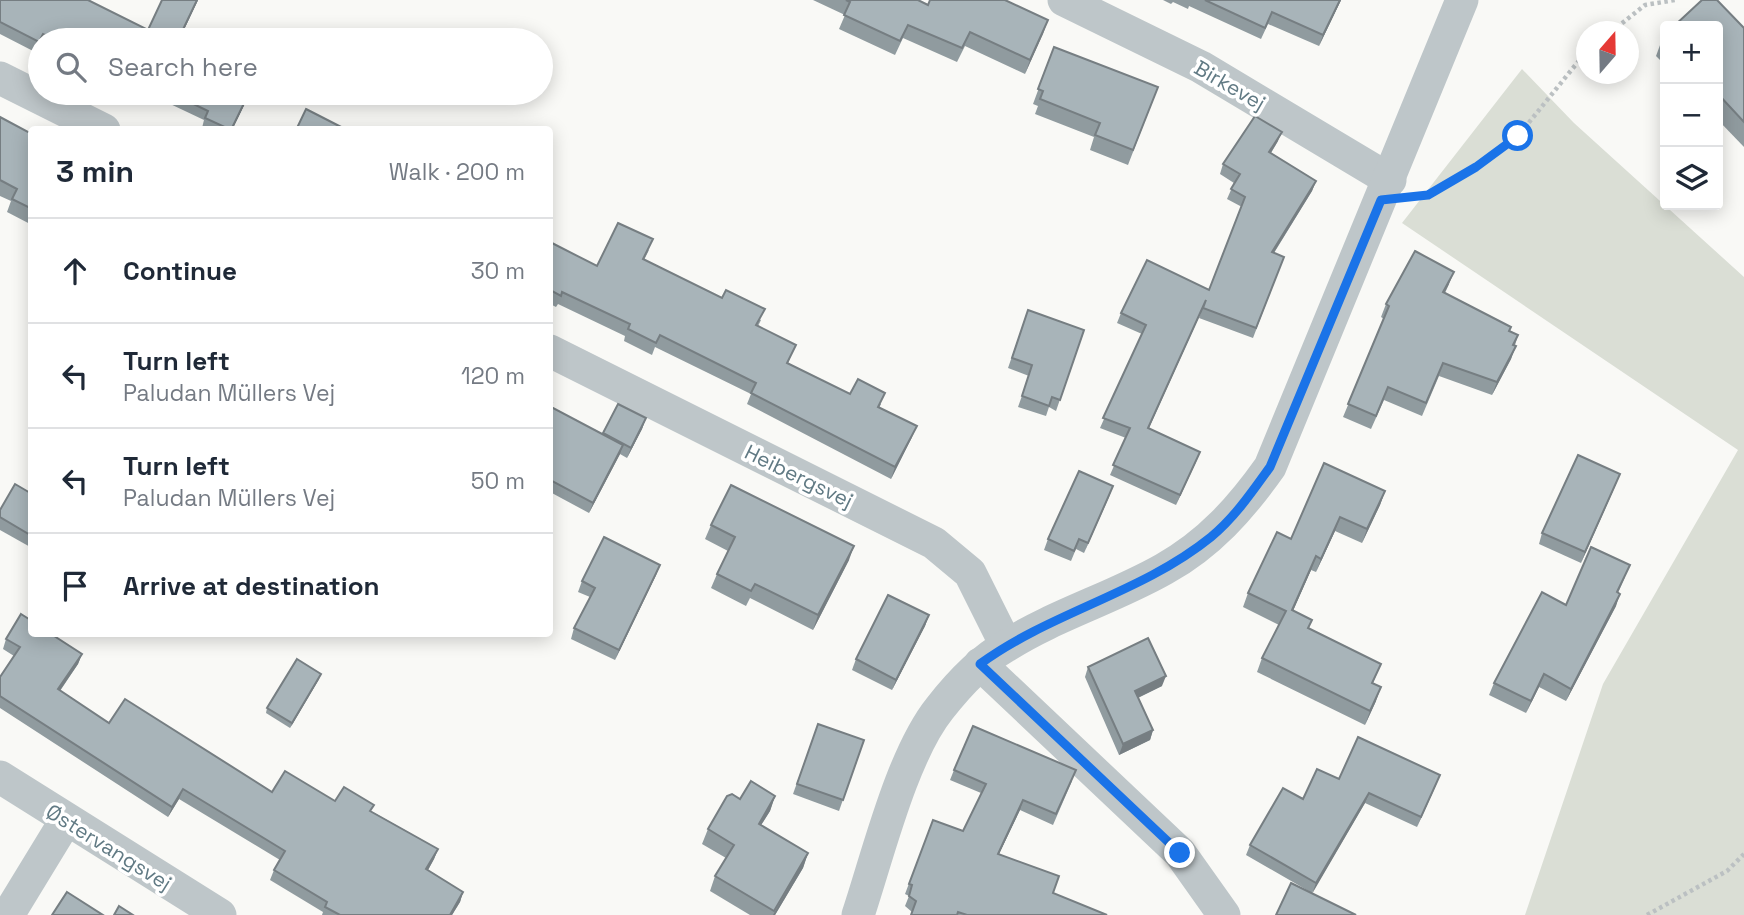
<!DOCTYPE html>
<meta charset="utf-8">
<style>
:root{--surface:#fff;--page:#f2f2f3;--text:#1f2937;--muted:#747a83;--line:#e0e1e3}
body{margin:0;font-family:"Space Grotesk",sans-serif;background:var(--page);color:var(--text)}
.controls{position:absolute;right:21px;top:21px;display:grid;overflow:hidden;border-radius:7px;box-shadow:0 4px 18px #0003}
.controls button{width:63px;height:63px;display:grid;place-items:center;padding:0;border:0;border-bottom:2px solid var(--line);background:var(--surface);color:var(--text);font:35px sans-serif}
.compass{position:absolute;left:1576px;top:21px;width:63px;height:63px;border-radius:50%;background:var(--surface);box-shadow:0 4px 18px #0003;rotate:20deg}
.stop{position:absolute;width:21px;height:21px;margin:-16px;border:5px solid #1a73e8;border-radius:50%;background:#fff}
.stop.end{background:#1a73e8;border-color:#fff;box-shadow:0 2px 7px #0008}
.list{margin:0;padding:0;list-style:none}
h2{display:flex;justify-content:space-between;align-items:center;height:91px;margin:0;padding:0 28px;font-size:30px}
h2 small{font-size:23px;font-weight:400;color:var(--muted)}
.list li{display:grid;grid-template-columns:46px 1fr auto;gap:21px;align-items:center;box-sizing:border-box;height:105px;padding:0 28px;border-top:2px solid var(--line)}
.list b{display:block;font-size:26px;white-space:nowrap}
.list p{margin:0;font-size:23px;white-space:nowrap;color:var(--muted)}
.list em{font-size:23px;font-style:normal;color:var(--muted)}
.icon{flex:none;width:38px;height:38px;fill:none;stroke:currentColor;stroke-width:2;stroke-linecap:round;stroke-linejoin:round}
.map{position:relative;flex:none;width:1744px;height:915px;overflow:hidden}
.search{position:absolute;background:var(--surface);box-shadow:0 4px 18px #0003;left:28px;top:28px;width:525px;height:77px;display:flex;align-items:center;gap:18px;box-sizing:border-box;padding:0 24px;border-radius:38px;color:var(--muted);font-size:26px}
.panel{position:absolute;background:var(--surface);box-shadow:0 4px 18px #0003;left:28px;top:126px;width:525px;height:511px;border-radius:7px}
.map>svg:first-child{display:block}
</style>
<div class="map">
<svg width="1744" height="915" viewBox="0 0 1744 915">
<rect width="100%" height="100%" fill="#f9f9f6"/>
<path fill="#daded5" d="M 1522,69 L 1574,123 L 1744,277 L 1744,915 L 1525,915 L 1603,684 L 1738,450 L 1402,223 Z"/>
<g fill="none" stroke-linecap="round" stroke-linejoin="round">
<g stroke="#bbc0c2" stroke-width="4.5" stroke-dasharray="3.5 3.5" stroke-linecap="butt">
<path d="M 1611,32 L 1645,5 L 1675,0"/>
<path d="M 1420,196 L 1428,195 L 1476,167 L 1518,136 L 1586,52"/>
<path d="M 1647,915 L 1727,871 L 1744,854"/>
</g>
<g stroke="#bec6c9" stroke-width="33">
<path d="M 1064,0 L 1201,67 L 1390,180"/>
<path d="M 0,78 L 104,130"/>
<path d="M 550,351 L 934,543 L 970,573 L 1006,645"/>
<path d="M 980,664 L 1180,853 L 1224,915"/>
<path d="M 0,777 L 220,915"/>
<path d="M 8,915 L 66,820"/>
<path d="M 858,915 C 878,855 902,755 940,708 C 958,685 980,661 1006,646 C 1055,615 1113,598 1164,569 C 1209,544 1241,508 1270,467 L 1462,0"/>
</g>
</g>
<g fill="#909b9f">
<path d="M 0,0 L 148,30 L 162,0 L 198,0 L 179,40 L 40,40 L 40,44 L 35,52 L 0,34 Z"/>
<path d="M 813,0 L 918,0 L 928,5 L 1048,20 L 1025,74 L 965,46 L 957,62 L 903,38 L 895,55 L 839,29 L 845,15 Z"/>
<path d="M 1163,0 L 1341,0 L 1319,46 L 1268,24 L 1261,39 L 1189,6 L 1188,9 L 1173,2 L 1171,4 Z"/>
<path d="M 1718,26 L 1744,28 L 1744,147 L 1718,120 Z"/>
<path d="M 1665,35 L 1665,65 L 1656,56 L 1663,37 Z"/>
<path d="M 1054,47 L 1158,87 L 1128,165 L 1090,150 L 1094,137 L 1035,114 L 1038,106 L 1033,104 Z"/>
<path d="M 147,93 L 250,93 L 232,130 L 206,130 L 202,128 L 204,120 Z"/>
<path d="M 0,117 L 32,134 L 32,225 L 7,212 L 11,201 L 0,196 Z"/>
<path d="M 1278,141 L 1271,153 L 1316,181 L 1312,191 L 1274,253 L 1284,257 L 1253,338 L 1199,318 L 1201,312 L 1149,428 L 1200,452 L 1176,505 L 1110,475 L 1126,438 L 1100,428 L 1142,334 L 1117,323 L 1121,313 L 1209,290 L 1242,207 L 1227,199 L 1234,183 L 1220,174 L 1223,164 Z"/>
<path d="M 550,242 L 597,266 L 649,250 L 644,260 L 761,320 L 758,326 L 791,356 L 788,363 L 850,394 L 881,404 L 879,408 L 912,437 L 891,479 L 747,404 L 751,394 L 655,347 L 652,355 L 624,341 L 625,336 L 558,304 L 556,307 L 550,304 Z"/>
<path d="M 1449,284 L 1445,293 L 1518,335 L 1511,359 L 1492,395 L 1439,376 L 1422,416 L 1384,400 L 1371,429 L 1343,417 L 1384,319 L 1381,317 L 1386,304 Z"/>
<path d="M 1028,310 L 1084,330 L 1056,411 L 1049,407 L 1046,416 L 1018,407 L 1029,376 L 1008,368 Z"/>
<path d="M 550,402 L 551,408 L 602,434 L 618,404 L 646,418 L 642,429 L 627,458 L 620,454 L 589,513 L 550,492 Z"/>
<path d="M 1616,484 L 1581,563 L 1539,544 L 1542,533 Z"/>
<path d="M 1113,486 L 1084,553 L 1076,549 L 1071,561 L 1044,550 L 1048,539 Z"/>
<path d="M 1385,491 L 1380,505 L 1362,543 L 1335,531 L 1316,572 L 1311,570 L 1293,611 L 1308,628 L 1381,664 L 1373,683 L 1376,701 L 1365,725 L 1257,672 L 1262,658 L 1279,625 L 1243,607 L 1248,593 L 1291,539 Z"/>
<path d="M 32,494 L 32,548 L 0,530 L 0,510 Z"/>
<path d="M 711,525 L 849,560 L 813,630 L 750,598 L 746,606 L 711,588 L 717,574 L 728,551 L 705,539 Z"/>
<path d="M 660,565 L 656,575 L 615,660 L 571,639 L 574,628 L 590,597 L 578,592 L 582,581 Z"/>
<path d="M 1625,577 L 1618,593 L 1616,606 L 1566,701 L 1539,687 L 1526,713 L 1489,695 L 1494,683 L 1566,605 Z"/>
<path d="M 929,615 L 925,626 L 892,690 L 852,670 L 856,659 Z"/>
<path d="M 6,639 L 82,654 L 78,664 L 60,691 L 109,723 L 272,792 L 335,801 L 371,811 L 438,849 L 434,859 L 428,870 L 463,892 L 460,902 L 452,915 L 322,915 L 323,912 L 270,880 L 274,870 L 280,860 L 179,799 L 168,817 L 0,708 L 0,677 L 14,656 L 3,649 Z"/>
<path d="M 1088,667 L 1162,686 L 1138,698 L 1153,730 L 1150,740 L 1119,755 L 1085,677 Z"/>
<path d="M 319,679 L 290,728 L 266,713 L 267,708 Z"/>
<path d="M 818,724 L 864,740 L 839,811 L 793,794 Z"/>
<path d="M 954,770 L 1072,781 L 1053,825 L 1020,810 L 999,854 L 1053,893 L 1107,915 L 911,915 L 912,912 L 905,906 L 909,896 L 905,894 L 933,820 L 963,831 L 981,793 L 950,780 Z"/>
<path d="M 1339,779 L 1436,785 L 1417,827 L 1365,803 L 1312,893 L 1246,855 L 1250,845 L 1303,799 Z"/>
<path d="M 775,796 L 770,811 L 761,825 L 808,853 L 803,868 L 775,915 L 750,915 L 710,891 L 715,876 L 726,858 L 702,844 L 708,829 L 740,799 Z"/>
</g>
<g fill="#767e82">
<path d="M 197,0 L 198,0 L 179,40 L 178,40 Z"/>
<path d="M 1340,0 L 1341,0 L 1319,46 L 1323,35 Z"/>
<path d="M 1048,20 L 1043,34 L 1025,74 L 1030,60 Z"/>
<path d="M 249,93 L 250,93 L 232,130 L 231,130 Z"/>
<path d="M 1282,132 L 1278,141 L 1265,162 L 1269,152 Z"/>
<path d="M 1316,181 L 1312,191 L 1268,262 L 1272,252 Z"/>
<path d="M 1454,272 L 1449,284 L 1438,305 L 1443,292 Z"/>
<path d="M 1206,300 L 1202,310 L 1144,438 L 1148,428 Z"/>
<path d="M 1516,346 L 1511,359 L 1492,395 L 1497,382 Z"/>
<path d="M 646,418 L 642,429 L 627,458 L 631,448 Z"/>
<path d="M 917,426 L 912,437 L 891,479 L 895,467 Z"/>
<path d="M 623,445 L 620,454 L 589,513 L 593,503 Z"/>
<path d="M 1200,452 L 1196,462 L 1176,505 L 1180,495 Z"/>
<path d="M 1620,474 L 1616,484 L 1581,563 L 1585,552 Z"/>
<path d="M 1113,486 L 1109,497 L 1084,553 L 1088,543 Z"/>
<path d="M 1385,491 L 1380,505 L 1362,543 L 1367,529 Z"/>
<path d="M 1340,517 L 1335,531 L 1316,572 L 1321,559 Z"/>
<path d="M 854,546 L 849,560 L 813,630 L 818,615 Z"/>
<path d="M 1316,556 L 1311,570 L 1287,624 L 1292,610 Z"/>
<path d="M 660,565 L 656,575 L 615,660 L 619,650 Z"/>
<path d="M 1620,594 L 1616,606 L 1566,701 L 1571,689 Z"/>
<path d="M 929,615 L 925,626 L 892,690 L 896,680 Z"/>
<path d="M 82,654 L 78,664 L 54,699 L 58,689 Z"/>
<path d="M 321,674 L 319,679 L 290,728 L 292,723 Z"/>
<path d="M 1544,674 L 1539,687 L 1526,713 L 1531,701 Z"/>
<path d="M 1166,676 L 1162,686 L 1131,701 L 1135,691 Z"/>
<path d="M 1381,687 L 1376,701 L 1365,725 L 1370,711 Z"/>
<path d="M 1153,730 L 1150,740 L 1119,755 L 1123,744 Z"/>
<path d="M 1440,775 L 1436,785 L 1417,827 L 1421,817 Z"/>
<path d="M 183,789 L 179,799 L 168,817 L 172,807 Z"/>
<path d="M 1369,793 L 1365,803 L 1312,894 L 1316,883 Z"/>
<path d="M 775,796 L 770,811 L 753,838 L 759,824 Z"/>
<path d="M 1023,800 L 1020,810 L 994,864 L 998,854 Z"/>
<path d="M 438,849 L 434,859 L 423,879 L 426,869 Z"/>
<path d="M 808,853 L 803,868 L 775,915 L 773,915 Z"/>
<path d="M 463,892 L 460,902 L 452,915 L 450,915 Z"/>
</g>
<g fill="#a8b4b9" stroke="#767e82" stroke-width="2">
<path d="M 0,0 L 88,0 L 148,30 L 162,0 L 197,0 L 178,40 L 56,40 L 43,34 L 39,42 L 0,22 Z"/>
<path d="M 846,0 L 918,0 L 928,5 L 930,0 L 1005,0 L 1048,20 L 1030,60 L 970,32 L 962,48 L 908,25 L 900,41 L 844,15 L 850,2 Z"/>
<path d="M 1205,0 L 1340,0 L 1323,35 L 1272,12 L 1265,28 Z"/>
<path d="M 1702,0 L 1717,0 L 1744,28 L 1744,122 L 1718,94 L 1718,26 L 1674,26 Z"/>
<path d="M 1054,47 L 1158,87 L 1133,150 L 1095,135 L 1100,123 L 1040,99 L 1043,91 L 1038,89 Z"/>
<path d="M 171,93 L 249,93 L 231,130 L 205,118 L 208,111 Z"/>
<path d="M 306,109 L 347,130 L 296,130 Z"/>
<path d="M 1255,116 L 1282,132 L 1269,152 L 1316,181 L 1272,252 L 1284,257 L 1256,328 L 1203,308 L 1206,300 L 1148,428 L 1200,452 L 1180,495 L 1113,465 L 1130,428 L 1103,418 L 1146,325 L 1121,313 L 1147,260 L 1209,290 L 1245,197 L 1231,189 L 1240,174 L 1223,164 Z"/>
<path d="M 0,117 L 32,134 L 32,209 L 12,199 L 17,189 L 0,180 Z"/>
<path d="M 618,223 L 653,239 L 643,259 L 722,298 L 726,290 L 765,309 L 756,325 L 796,345 L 787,363 L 850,394 L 858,379 L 885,393 L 878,407 L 917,426 L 895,467 L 751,393 L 756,383 L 660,335 L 656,343 L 628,329 L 630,324 L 562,292 L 561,296 L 550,290 L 550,242 L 597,266 Z"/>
<path d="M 1415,251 L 1454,272 L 1443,292 L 1511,327 L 1509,331 L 1518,335 L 1513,345 L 1516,346 L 1497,382 L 1443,363 L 1426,403 L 1388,387 L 1376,416 L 1348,404 L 1389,306 L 1386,304 Z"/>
<path d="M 1028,310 L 1084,330 L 1060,400 L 1052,397 L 1049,406 L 1022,396 L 1032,365 L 1012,358 Z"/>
<path d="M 550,402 L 552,403 L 551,407 L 623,445 L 593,503 L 550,480 Z"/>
<path d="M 618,404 L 646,418 L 631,448 L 603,433 Z"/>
<path d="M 1578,455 L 1620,474 L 1585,552 L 1542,533 Z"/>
<path d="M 1324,463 L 1385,491 L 1367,529 L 1340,517 L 1321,559 L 1316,556 L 1292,610 L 1312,620 L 1308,628 L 1381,664 L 1372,683 L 1381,687 L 1370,711 L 1262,658 L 1286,611 L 1248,593 L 1277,532 L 1291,539 Z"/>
<path d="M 1079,471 L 1113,486 L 1088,543 L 1079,539 L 1074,551 L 1048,539 Z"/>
<path d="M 15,484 L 32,494 L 32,536 L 0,517 L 0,510 Z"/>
<path d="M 731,485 L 854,546 L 818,615 L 755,584 L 751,591 L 717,574 L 735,537 L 711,525 Z"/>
<path d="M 604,537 L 660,565 L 619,650 L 574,628 L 595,588 L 582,581 Z"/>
<path d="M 1591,547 L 1630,565 L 1617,592 L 1620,594 L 1571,689 L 1544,674 L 1531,701 L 1494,683 L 1542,592 L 1566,605 Z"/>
<path d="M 888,595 L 929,615 L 896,680 L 856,659 Z"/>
<path d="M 21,614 L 32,621 L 32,634 L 51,634 L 82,654 L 58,689 L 109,723 L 125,699 L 272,792 L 285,771 L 335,801 L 344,787 L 374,805 L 370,811 L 438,849 L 426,869 L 463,892 L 450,915 L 340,915 L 325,907 L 327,902 L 274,870 L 285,851 L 183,789 L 172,807 L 0,696 L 0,677 L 20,647 L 6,639 Z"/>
<path d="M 1148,638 L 1166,676 L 1135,691 L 1153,730 L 1123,744 L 1088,667 Z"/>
<path d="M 297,659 L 321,674 L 292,723 L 267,708 Z"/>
<path d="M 818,724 L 864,740 L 843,800 L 797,784 Z"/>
<path d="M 973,726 L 1076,770 L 1056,814 L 1023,800 L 998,854 L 1059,876 L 1053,893 L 1107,915 L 967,915 L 958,912 L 957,915 L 911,915 L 916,901 L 909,896 L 912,885 L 909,884 L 933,820 L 963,831 L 986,784 L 954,770 Z"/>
<path d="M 1358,737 L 1440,775 L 1421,817 L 1369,793 L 1316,883 L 1250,845 L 1283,788 L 1303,799 L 1317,769 L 1339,779 Z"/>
<path d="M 751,781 L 775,796 L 759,824 L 808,853 L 774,911 L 715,876 L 734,845 L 708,829 L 727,796 L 732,794 L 740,799 Z"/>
<path d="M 1291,883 L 1356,915 L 1276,915 Z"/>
<path d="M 67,892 L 103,915 L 52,915 Z"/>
<path d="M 119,906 L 133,915 L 114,915 Z"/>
</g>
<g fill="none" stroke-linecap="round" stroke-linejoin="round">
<path stroke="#1a73e8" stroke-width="9" d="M 1180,853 L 980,664 C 1051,612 1142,593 1211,537 C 1235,517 1252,492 1270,467 L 1381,200 L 1428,195 L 1476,167 L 1518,136"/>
</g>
<g text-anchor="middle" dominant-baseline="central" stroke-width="7" stroke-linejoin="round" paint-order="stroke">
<g font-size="21" fill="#617a84" stroke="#fff">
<text transform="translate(1230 85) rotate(30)">Birkevej</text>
<text transform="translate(799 476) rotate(26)">Heibergsvej</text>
<text transform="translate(109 847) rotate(32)">Østervangsvej</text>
</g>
</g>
</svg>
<div class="controls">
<button>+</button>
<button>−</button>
<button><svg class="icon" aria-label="layers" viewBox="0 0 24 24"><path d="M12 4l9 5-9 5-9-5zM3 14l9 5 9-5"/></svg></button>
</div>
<svg class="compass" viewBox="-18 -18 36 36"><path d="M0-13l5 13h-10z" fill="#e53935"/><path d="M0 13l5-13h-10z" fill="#747a83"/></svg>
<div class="stop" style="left:1518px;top:136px"></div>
<div class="stop end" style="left:1180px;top:853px"></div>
<div class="search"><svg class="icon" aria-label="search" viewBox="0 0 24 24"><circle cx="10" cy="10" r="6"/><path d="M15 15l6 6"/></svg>Search here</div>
<section class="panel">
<h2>3 min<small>Walk · 200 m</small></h2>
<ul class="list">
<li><svg class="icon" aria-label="ahead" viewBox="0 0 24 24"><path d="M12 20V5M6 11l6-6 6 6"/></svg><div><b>Continue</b></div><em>30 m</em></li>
<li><svg class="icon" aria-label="left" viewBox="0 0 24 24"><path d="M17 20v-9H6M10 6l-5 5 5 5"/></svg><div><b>Turn left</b><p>Paludan Müllers Vej</p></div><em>120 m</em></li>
<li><svg class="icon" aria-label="left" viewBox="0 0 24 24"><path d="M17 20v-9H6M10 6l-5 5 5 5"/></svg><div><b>Turn left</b><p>Paludan Müllers Vej</p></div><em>50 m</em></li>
<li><svg class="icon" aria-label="arrive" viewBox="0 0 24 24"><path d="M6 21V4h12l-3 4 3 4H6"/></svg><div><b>Arrive at destination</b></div></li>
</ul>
</section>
</div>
